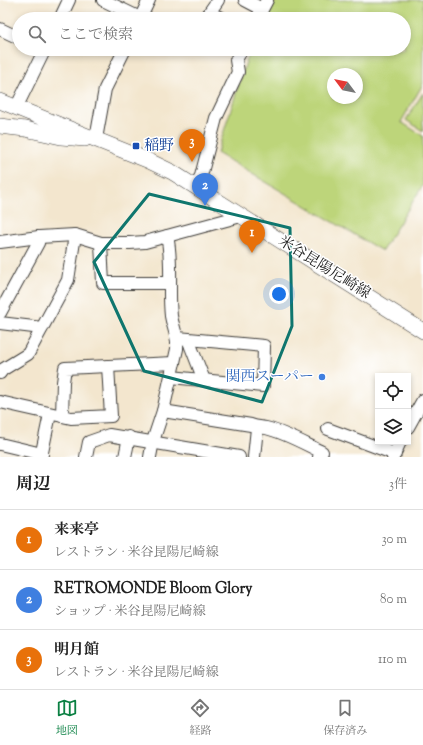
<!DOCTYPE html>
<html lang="ja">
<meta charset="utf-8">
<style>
:root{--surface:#fff;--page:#f2f2f2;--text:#222;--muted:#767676;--line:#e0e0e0;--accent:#0b8043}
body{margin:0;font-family:"Sorts Mill Goudy","Noto Serif JP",serif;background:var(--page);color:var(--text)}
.controls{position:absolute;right:12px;bottom:12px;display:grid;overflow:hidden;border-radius:0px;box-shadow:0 2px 6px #0003}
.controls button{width:36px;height:36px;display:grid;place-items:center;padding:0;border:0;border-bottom:1px solid var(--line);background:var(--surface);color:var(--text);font:20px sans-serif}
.compass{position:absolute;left:327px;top:68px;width:36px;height:36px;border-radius:50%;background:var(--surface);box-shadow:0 2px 6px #0003;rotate:302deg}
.you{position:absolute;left:279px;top:294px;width:14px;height:14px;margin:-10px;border:3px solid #fff;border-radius:50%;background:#1a73e8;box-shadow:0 0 0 6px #1a73e833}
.badge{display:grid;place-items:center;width:26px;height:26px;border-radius:50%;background:var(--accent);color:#fff;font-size:13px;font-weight:700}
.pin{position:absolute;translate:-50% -33px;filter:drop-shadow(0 1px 2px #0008)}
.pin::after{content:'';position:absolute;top:21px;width:14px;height:12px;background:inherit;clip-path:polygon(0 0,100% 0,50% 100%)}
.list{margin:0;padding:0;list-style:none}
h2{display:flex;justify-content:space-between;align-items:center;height:52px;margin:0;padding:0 16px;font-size:17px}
h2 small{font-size:13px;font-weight:400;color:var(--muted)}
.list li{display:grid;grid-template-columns:26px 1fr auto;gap:12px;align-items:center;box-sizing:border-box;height:60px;padding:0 16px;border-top:1px solid var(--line)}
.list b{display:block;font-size:15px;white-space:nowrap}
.list p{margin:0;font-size:13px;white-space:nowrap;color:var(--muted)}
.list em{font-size:13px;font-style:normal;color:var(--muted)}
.icon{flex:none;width:22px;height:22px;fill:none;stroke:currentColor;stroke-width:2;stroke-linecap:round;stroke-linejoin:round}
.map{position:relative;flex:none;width:423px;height:457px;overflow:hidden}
.search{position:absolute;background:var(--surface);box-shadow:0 2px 6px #0003;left:12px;right:12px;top:12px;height:44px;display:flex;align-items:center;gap:10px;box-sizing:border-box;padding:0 14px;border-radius:22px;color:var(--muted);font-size:15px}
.sheet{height:232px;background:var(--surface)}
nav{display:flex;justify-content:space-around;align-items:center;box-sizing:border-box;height:56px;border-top:1px solid var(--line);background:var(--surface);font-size:11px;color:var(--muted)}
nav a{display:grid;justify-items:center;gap:2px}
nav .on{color:var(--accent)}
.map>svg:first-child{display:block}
</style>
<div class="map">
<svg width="423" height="457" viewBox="0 0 423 457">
<rect width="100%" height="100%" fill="#fff"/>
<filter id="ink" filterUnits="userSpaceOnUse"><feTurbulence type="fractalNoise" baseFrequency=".025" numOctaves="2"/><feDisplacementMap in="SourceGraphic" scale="8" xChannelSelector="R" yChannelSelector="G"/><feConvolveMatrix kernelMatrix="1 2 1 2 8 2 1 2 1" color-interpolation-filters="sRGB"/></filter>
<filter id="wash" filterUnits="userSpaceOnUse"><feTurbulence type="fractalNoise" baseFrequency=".012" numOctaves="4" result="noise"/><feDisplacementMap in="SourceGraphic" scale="16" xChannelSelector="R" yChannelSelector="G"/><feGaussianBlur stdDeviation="0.9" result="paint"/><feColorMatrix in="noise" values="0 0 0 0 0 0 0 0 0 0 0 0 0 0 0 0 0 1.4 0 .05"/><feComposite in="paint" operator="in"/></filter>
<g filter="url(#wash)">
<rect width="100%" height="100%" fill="#f3e6ce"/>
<g fill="#bdd57a" stroke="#6c784b" fill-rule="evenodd">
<path d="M 276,0 L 423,0 L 423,84 L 401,122 L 423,136 L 423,185 L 382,251 L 217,153 L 246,62 L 252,49 L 404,49 L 404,19 L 267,19 ZM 333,74 L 357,74 L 357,98 L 333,98 Z"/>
<path d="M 423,93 L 423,131 L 406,120 Z"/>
</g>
</g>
<g filter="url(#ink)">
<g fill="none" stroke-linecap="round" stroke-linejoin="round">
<g stroke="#3c3a37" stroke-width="14">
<g id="minor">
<path d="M 103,0 L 140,18"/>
<path d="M 218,0 L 209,13 L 224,19"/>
<path d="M 245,0 L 262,9"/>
<path d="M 60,19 L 69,0"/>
<path d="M 140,19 L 149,0"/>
<path d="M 257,19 L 267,0"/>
<path d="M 0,29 L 19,38"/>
<path d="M 16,108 L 45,49"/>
<path d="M 96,139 L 105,89 L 125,49"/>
<path d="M 195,186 L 201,176 L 216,118 L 238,72 L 236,60 L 242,49"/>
<path d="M 0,242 L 39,237 L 75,235 L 101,243 L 130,243 L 145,242 L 241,216"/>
<path d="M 101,243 L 103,283 L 169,283"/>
<path d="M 0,313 L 38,243 L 39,237"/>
<path d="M 0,323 L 42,328"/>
<path d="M 188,339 L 204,380"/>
<path d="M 0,373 L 2,370 L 28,354 L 68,280 L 75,235"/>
<path d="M 171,377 L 263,386 L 264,346 L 178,338"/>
<path d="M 0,402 L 71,418 L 111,416 L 108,366"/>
<path d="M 163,411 L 251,425 C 256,427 261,427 266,428 C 284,432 305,444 322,452 L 319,457"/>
<path d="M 62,416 L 63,382 L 65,368 L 174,363"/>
<path d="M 408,427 L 423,400"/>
<path d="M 328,429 L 395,454"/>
<path d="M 0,444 L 42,454"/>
<path d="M 41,457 L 50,414"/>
<path d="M 86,457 L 89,442 L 109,435 L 239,457"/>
<path d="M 125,457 L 129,437"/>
<path d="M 150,457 L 153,441 L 163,411 L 177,349 C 178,335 173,328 171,316 C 168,289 173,261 167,236"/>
<path d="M 254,457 L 257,428"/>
<path d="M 393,457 L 400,442"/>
</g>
</g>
<g stroke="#3c3a37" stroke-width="16">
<g id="major">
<path d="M 0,101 L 147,160 L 172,172 L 423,331"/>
<path d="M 0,126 L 25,129 L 61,137 L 85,139"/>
</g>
</g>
<use href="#minor" stroke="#fff" stroke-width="12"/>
<use href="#major" stroke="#fff" stroke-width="15"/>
</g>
</g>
<path fill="none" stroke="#0f766e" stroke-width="3" stroke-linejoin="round" d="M 149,194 L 290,228 L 292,326 L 262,402 L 144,371 L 94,262 Z"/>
<rect fill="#1a4fb4" stroke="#fff" stroke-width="1.5" x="132" y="142" width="8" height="8" rx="2"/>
<circle fill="#3f7fe0" stroke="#fff" stroke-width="1.5" cx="322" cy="377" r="4"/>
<g text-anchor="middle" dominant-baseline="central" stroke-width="3" stroke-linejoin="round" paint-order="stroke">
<g font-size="15" fill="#164399" stroke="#fff" text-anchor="start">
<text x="144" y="146">稲野</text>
</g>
<g font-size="15" fill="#1c1c1c" stroke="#fff">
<text transform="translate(324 268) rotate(32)">米谷昆陽尼崎線</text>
</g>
<g font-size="15" fill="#366cbe" stroke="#fff" text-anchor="end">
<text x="314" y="377">関西スーパー</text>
</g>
</g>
</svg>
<div class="controls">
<button><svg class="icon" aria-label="locate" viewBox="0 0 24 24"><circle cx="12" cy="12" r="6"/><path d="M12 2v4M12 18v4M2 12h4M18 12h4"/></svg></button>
<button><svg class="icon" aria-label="layers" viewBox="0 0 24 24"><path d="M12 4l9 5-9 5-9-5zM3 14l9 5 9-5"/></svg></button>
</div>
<svg class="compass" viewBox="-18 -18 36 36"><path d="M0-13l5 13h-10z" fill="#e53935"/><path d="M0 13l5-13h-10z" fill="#767676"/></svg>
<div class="you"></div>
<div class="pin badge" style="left:252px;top:253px;background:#e8710a">1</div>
<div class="pin badge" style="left:205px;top:206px;background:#3f7fe0">2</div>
<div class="pin badge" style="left:192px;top:162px;background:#e8710a">3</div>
<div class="search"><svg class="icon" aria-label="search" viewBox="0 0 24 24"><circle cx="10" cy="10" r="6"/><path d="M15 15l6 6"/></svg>ここで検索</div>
</div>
<section class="sheet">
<h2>周辺<small>3件</small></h2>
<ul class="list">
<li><span class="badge" style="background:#e8710a">1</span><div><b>来来亭</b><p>レストラン · 米谷昆陽尼崎線</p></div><em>30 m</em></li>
<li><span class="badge" style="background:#3f7fe0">2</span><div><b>RETROMONDE Bloom Glory</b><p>ショップ · 米谷昆陽尼崎線</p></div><em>80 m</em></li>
<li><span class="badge" style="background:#e8710a">3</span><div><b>明月館</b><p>レストラン · 米谷昆陽尼崎線</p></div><em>110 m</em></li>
</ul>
</section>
<nav>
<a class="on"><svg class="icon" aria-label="map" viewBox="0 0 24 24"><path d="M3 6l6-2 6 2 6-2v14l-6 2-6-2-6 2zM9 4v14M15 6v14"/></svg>地図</a>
<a><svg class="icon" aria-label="directions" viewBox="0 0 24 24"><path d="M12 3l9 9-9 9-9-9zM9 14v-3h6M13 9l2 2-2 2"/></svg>経路</a>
<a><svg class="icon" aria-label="saved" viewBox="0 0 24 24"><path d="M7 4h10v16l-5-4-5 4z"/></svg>保存済み</a>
</nav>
